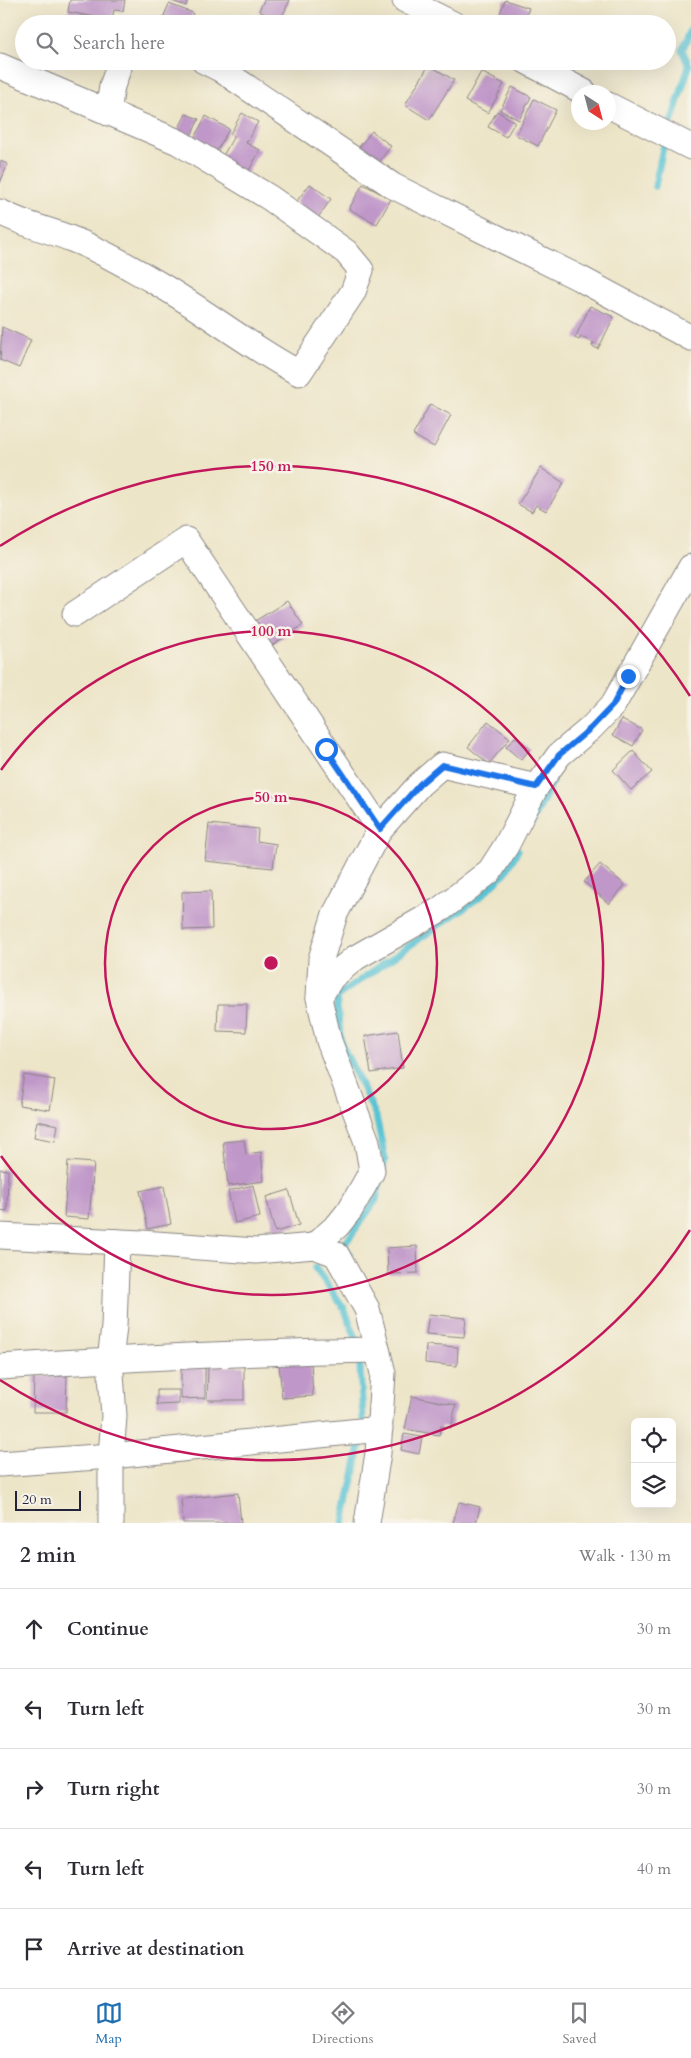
<!DOCTYPE html>
<meta charset="utf-8">
<style>
:root{--surface:#fff;--page:#f7f7f7;--text:#2b2b33;--muted:#7c7c81;--line:#e1e1e2;--accent:#1f6fb2}
body{margin:0;font-family:Cardo,serif;background:var(--page);color:var(--text)}
.controls{position:absolute;right:15px;bottom:15px;display:grid;overflow:hidden;border-radius:8px;box-shadow:0 5px 20px #0002}
.controls button{width:45px;height:45px;display:grid;place-items:center;padding:0;border:0;border-bottom:1px solid var(--line);background:var(--surface);color:var(--text);font:25px sans-serif}
.compass{position:absolute;left:571px;top:85px;width:45px;height:45px;border-radius:50%;background:var(--surface);box-shadow:0 5px 20px #0002;rotate:144deg}
.scale{position:absolute;left:15px;bottom:12px;width:66px;box-sizing:border-box;padding-left:5px;border:2px solid #22223b;border-top:0;font-size:14px;line-height:18px;white-space:nowrap;color:#22223b;-webkit-text-stroke:4px #f7f3e8;paint-order:stroke}
.stop{position:absolute;width:15px;height:15px;margin:-11px;border:4px solid #1a73e8;border-radius:50%;background:#fff}
.stop.end{background:#1a73e8;border-color:#fff;box-shadow:0 1px 5px #0008}
.list{margin:0;padding:0;list-style:none}
h2{display:flex;justify-content:space-between;align-items:center;height:65px;margin:0;padding:0 20px;font-size:21px}
h2 small{font-size:16px;font-weight:400;color:var(--muted)}
.list li{display:grid;grid-template-columns:32px 1fr auto;gap:15px;align-items:center;box-sizing:border-box;height:80px;padding:0 20px;border-top:1px solid var(--line)}
.list b{display:block;font-size:19px;white-space:nowrap}
.list em{font-size:16px;font-style:normal;color:var(--muted)}
.icon{flex:none;width:28px;height:28px;fill:none;stroke:currentColor;stroke-width:2;stroke-linecap:round;stroke-linejoin:round}
.map{position:relative;flex:none;width:691px;height:1523px;overflow:hidden}
.search{position:absolute;background:var(--surface);box-shadow:0 5px 20px #0002;left:15px;right:15px;top:15px;height:55px;display:flex;align-items:center;gap:12px;box-sizing:border-box;padding:0 18px;border-radius:28px;color:var(--muted);font-size:19px}
.sheet{height:465px;background:var(--surface)}
nav{display:flex;justify-content:space-around;align-items:center;box-sizing:border-box;height:70px;border-top:1px solid var(--line);background:var(--surface);font-size:14px;color:var(--muted)}
nav a{display:grid;justify-items:center;gap:2px}
nav .on{color:var(--accent)}
.map>svg:first-child{display:block}
</style>
<div class="map">
<svg width="691" height="1523" viewBox="0 0 691 1523">
<rect width="100%" height="100%" fill="#f7f3e8"/>
<filter id="ink" filterUnits="userSpaceOnUse"><feTurbulence type="fractalNoise" baseFrequency=".02" numOctaves="2"/><feDisplacementMap in="SourceGraphic" scale="10" xChannelSelector="R" yChannelSelector="G"/><feConvolveMatrix kernelMatrix="1 2 1 2 8 2 1 2 1" color-interpolation-filters="sRGB"/></filter>
<filter id="wash" filterUnits="userSpaceOnUse"><feTurbulence type="fractalNoise" baseFrequency=".0096" numOctaves="4" result="noise"/><feDisplacementMap in="SourceGraphic" scale="20" xChannelSelector="R" yChannelSelector="G"/><feGaussianBlur stdDeviation="1.12" result="paint"/><feColorMatrix in="noise" values="0 0 0 0 0 0 0 0 0 0 0 0 0 0 0 0 0 1.4 0 .05"/><feComposite in="paint" operator="in"/></filter>
<g filter="url(#wash)">
<rect width="100%" height="100%" fill="#ede5c8"/>
<g fill="none" stroke-linecap="round" stroke-linejoin="round">
<g stroke="#58c3d4" stroke-width="7">
<path d="M 655,186 L 663,148 L 689,66 L 682,50 L 691,30"/>
<path d="M 531,825 L 552,783"/>
<path d="M 349,1253 L 344,1245 L 376,1200 L 385,1159 L 376,1116 L 341,1043 L 336,997 L 481,896 L 505,873 L 518,850"/>
<path d="M 315,1268 L 344,1308 L 356,1338"/>
<path d="M 360,1366 L 363,1419"/>
<path d="M 344,1523 L 360,1446"/>
</g>
</g>
<g id="blocks">
<g fill="#c097c9">
<path d="M 70,0 L 125,0 L 123,11 L 114,10 L 112,20 L 68,12 Z"/>
<path d="M 169,0 L 188,0 L 186,6 Z"/>
<path d="M 264,0 L 290,0 L 280,21 L 259,11 Z"/>
<path d="M 505,0 L 529,8 L 523,24 L 496,24 Z"/>
<path d="M 169,4 L 193,13 L 189,24 L 168,24 L 170,21 L 163,18 Z"/>
<path d="M 80,16 L 111,23 L 111,24 L 78,24 Z"/>
<path d="M 553,61 L 566,61 L 564,66 Z"/>
<path d="M 429,65 L 454,80 L 429,120 L 405,105 Z"/>
<path d="M 481,72 L 504,84 L 488,113 L 465,101 Z"/>
<path d="M 512,87 L 531,97 L 519,120 L 500,110 Z"/>
<path d="M 534,99 L 556,110 L 538,146 L 516,135 Z"/>
<path d="M 497,111 L 515,122 L 506,137 L 488,127 Z"/>
<path d="M 242,113 L 258,122 L 246,143 L 260,150 L 246,176 L 220,161 L 234,136 L 230,134 Z"/>
<path d="M 186,114 L 199,119 L 190,138 L 177,132 Z"/>
<path d="M 206,116 L 229,129 L 215,154 L 192,142 Z"/>
<path d="M 372,131 L 391,146 L 376,166 L 356,151 Z"/>
<path d="M 0,161 L 8,164 L 0,183 Z"/>
<path d="M 310,184 L 331,199 L 315,222 L 296,202 Z"/>
<path d="M 363,184 L 391,199 L 377,224 L 349,209 Z"/>
<path d="M 590,306 L 614,317 L 598,349 L 592,346 L 594,343 L 581,337 L 579,340 L 575,338 Z"/>
<path d="M 2,327 L 31,340 L 19,368 L 0,360 Z"/>
<path d="M 430,404 L 451,415 L 434,447 L 413,435 Z"/>
<path d="M 541,468 L 564,483 L 546,511 L 536,505 L 532,512 L 518,504 Z"/>
<path d="M 287,601 L 303,625 L 271,646 L 255,621 Z"/>
<path d="M 622,719 L 642,730 L 633,746 L 613,735 Z"/>
<path d="M 488,721 L 510,738 L 489,764 L 468,747 Z"/>
<path d="M 515,737 L 530,749 L 521,760 L 506,747 Z"/>
<path d="M 633,751 L 652,772 L 631,790 L 613,770 Z"/>
<path d="M 209,824 L 258,829 L 257,841 L 276,844 L 273,868 L 205,861 Z"/>
<path d="M 600,864 L 625,885 L 609,904 L 584,882 Z"/>
<path d="M 211,891 L 212,929 L 183,930 L 182,892 Z"/>
<path d="M 218,1004 L 247,1004 L 246,1032 L 217,1031 Z"/>
<path d="M 398,1031 L 403,1068 L 371,1073 L 365,1036 Z"/>
<path d="M 24,1075 L 55,1080 L 50,1110 L 19,1105 Z"/>
<path d="M 37,1121 L 58,1125 L 55,1141 L 34,1137 Z"/>
<path d="M 244,1140 L 246,1154 L 261,1152 L 264,1181 L 228,1186 L 223,1142 Z"/>
<path d="M 68,1161 L 94,1163 L 89,1219 L 64,1217 Z"/>
<path d="M 0,1169 L 8,1170 L 7,1211 L 0,1210 Z"/>
<path d="M 253,1185 L 260,1217 L 235,1223 L 228,1191 Z"/>
<path d="M 164,1186 L 171,1224 L 148,1229 L 140,1191 Z"/>
<path d="M 289,1190 L 299,1225 L 275,1232 L 266,1197 Z"/>
<path d="M 417,1246 L 418,1273 L 388,1274 L 387,1248 Z"/>
<path d="M 429,1314 L 466,1318 L 464,1337 L 426,1334 Z"/>
<path d="M 426,1345 L 458,1347 L 457,1366 L 425,1363 Z"/>
<path d="M 311,1361 L 313,1396 L 282,1398 L 279,1363 Z"/>
<path d="M 208,1366 L 244,1366 L 244,1400 L 207,1400 Z"/>
<path d="M 181,1368 L 205,1368 L 205,1398 L 181,1399 Z"/>
<path d="M 34,1376 L 67,1376 L 66,1412 L 33,1412 Z"/>
<path d="M 157,1390 L 179,1390 L 179,1404 L 157,1405 Z"/>
<path d="M 412,1396 L 456,1405 L 451,1428 L 441,1426 L 439,1435 L 405,1429 Z"/>
<path d="M 404,1434 L 422,1437 L 419,1454 L 401,1450 Z"/>
<path d="M 238,1493 L 241,1523 L 183,1523 L 181,1499 Z"/>
<path d="M 459,1502 L 480,1507 L 476,1523 L 453,1523 Z"/>
</g>
</g>
</g>
<g filter="url(#ink)">
<use href="#blocks" fill-opacity="0" stroke="#888482" stroke-width="1"/>
<g fill="none" stroke-linecap="round" stroke-linejoin="round">
<g stroke="#888482" stroke-width="27">
<g id="street">
<path d="M 405,0 L 453,24"/>
<path d="M 204,61 L 220,69 L 393,186 L 579,278 L 691,338"/>
<path d="M 526,61 L 584,92"/>
<path d="M 0,66 L 178,142 L 270,198 L 346,252 L 361,270 L 353,292 L 299,373 C 248,346 203,309 152,280 C 127,266 101,250 74,240 C 48,229 26,226 0,212"/>
<path d="M 608,105 L 691,147"/>
<path d="M 108,113 L 112,86 L 121,61"/>
<path d="M 75,614 L 186,540 L 380,829"/>
<path d="M 319,997 L 321,959 L 335,914 L 380,829 L 420,784 L 442,765 L 536,787"/>
<path d="M 0,1236 L 142,1243 L 256,1251 L 314,1246 L 336,1254 L 367,1309 L 383,1373 L 378,1453 L 367,1523"/>
<path d="M 314,1246 L 338,1225 L 350,1210 L 372,1171 L 367,1142 L 329,1041 L 319,998 L 332,977 L 355,958 L 441,909 L 490,871 L 506,846 L 536,787 L 559,755 L 591,728 L 613,705 L 691,567"/>
<path d="M 0,1367 C 126,1358 251,1352 377,1350"/>
<path d="M 0,1464 L 111,1456 L 380,1429"/>
<path d="M 111,1523 L 111,1456 L 114,1416 L 110,1360 L 114,1327 L 117,1242"/>
</g>
</g>
<use href="#street" stroke="#fff" stroke-width="25"/>
</g>
</g>
<g fill="none" stroke-linecap="round" stroke-linejoin="round" filter="url(#ink)">
<path stroke="#1a73e8" stroke-width="6" d="M 326,749 L 380,829 L 420,784 L 442,765 L 536,787 L 559,755 L 591,728 L 613,705 L 628,676"/>
</g>
<g fill="none" stroke="#c2185b" stroke-width="2.5">
<circle cx="271" cy="963" r="166"/>
<path d="M1 770A332 332 0 1 1 1 1156"/>
<path d="M690 1230A497 497 0 0 1 0 1380M0 546A497 497 0 0 1 690 696"/>
</g>
<circle cx="271" cy="963" r="8" fill="#c2185b" stroke="#f7f3e8" stroke-width="2.5"/>
<g font-size="15" text-anchor="middle" font-weight="bold" fill="#c2185b" stroke="#f7f3e8" stroke-width="5" stroke-linejoin="round" paint-order="stroke">
<text x="271" y="471">150 m</text>
<text x="271" y="636">100 m</text>
<text x="271" y="802">50 m</text>
</g>
</svg>
<div class="controls">
<button><svg class="icon" aria-label="locate" viewBox="0 0 24 24"><circle cx="12" cy="12" r="6"/><path d="M12 2v4M12 18v4M2 12h4M18 12h4"/></svg></button>
<button><svg class="icon" aria-label="layers" viewBox="0 0 24 24"><path d="M12 4l9 5-9 5-9-5zM3 14l9 5 9-5"/></svg></button>
</div>
<svg class="compass" viewBox="-18 -18 36 36"><path d="M0-13l5 13h-10z" fill="#e53935"/><path d="M0 13l5-13h-10z" fill="#7c7c81"/></svg>
<div class="scale">20 m</div>
<div class="stop" style="left:326px;top:749px"></div>
<div class="stop end" style="left:628px;top:676px"></div>
<div class="search"><svg class="icon" aria-label="search" viewBox="0 0 24 24"><circle cx="10" cy="10" r="6"/><path d="M15 15l6 6"/></svg>Search here</div>
</div>
<section class="sheet">
<h2>2 min<small>Walk · 130 m</small></h2>
<ul class="list">
<li><svg class="icon" aria-label="ahead" viewBox="0 0 24 24"><path d="M12 20V5M6 11l6-6 6 6"/></svg><div><b>Continue</b></div><em>30 m</em></li>
<li><svg class="icon" aria-label="left" viewBox="0 0 24 24"><path d="M17 20v-9H6M10 6l-5 5 5 5"/></svg><div><b>Turn left</b></div><em>30 m</em></li>
<li><svg class="icon" aria-label="right" viewBox="0 0 24 24"><path d="M7 20v-9h11M14 6l5 5-5 5"/></svg><div><b>Turn right</b></div><em>30 m</em></li>
<li><svg class="icon" aria-label="left" viewBox="0 0 24 24"><path d="M17 20v-9H6M10 6l-5 5 5 5"/></svg><div><b>Turn left</b></div><em>40 m</em></li>
<li><svg class="icon" aria-label="arrive" viewBox="0 0 24 24"><path d="M6 21V4h12l-3 4 3 4H6"/></svg><div><b>Arrive at destination</b></div></li>
</ul>
</section>
<nav>
<a class="on"><svg class="icon" aria-label="map" viewBox="0 0 24 24"><path d="M3 6l6-2 6 2 6-2v14l-6 2-6-2-6 2zM9 4v14M15 6v14"/></svg>Map</a>
<a><svg class="icon" aria-label="directions" viewBox="0 0 24 24"><path d="M12 3l9 9-9 9-9-9zM9 14v-3h6M13 9l2 2-2 2"/></svg>Directions</a>
<a><svg class="icon" aria-label="saved" viewBox="0 0 24 24"><path d="M7 4h10v16l-5-4-5 4z"/></svg>Saved</a>
</nav>
